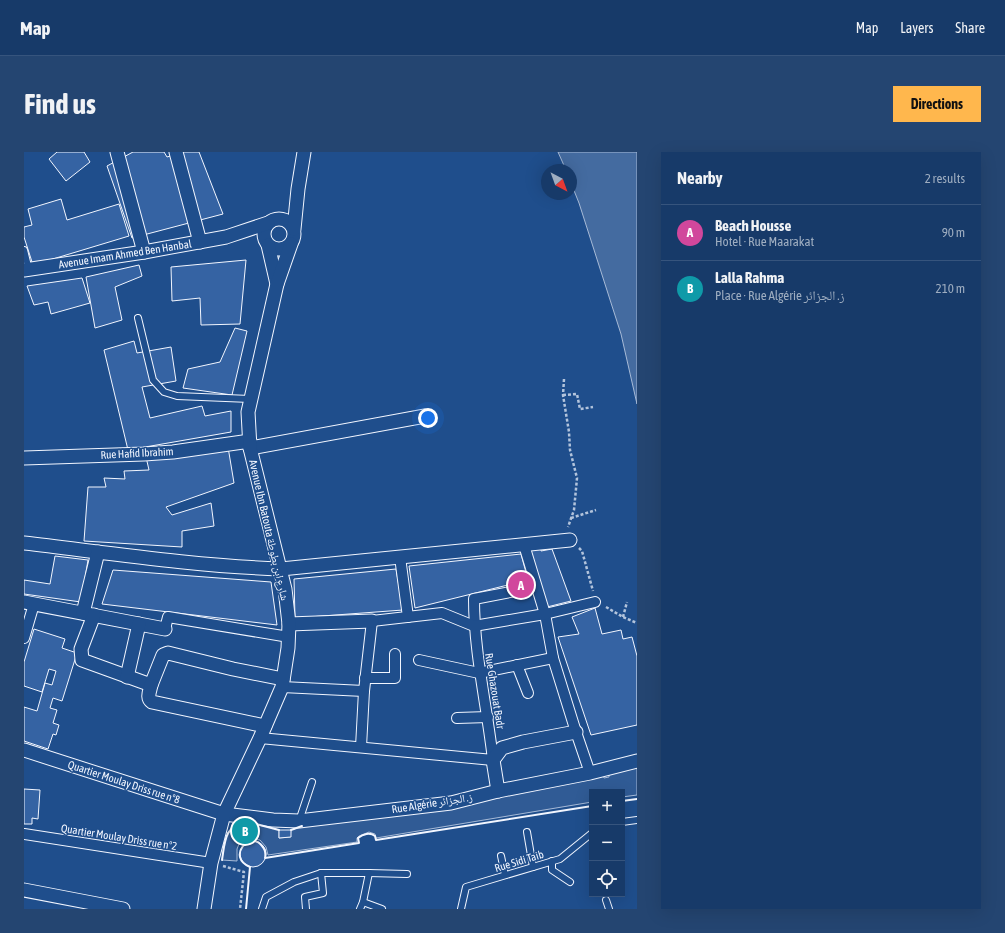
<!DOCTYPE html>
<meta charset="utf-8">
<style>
:root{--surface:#173a69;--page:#244571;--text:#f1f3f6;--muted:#9eadc0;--line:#36547d;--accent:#ffb74d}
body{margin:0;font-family:"Asap Condensed","Noto Naskh Arabic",sans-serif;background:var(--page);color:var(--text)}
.controls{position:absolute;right:12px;bottom:12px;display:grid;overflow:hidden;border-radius:0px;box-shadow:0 4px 16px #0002}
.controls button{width:36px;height:36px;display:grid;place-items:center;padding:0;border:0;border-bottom:1px solid var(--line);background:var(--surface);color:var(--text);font:20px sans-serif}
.compass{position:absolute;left:517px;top:12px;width:36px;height:36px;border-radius:50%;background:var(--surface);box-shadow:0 4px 16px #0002;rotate:139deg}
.you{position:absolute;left:404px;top:266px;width:14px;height:14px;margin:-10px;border:3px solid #fff;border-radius:50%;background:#1a73e8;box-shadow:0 0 0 6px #1a73e833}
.badge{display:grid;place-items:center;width:26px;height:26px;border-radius:50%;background:var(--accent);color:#fff;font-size:13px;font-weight:700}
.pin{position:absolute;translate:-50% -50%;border:2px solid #fff;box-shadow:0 1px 4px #0006}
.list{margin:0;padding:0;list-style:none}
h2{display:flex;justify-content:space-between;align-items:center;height:52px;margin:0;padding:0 16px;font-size:17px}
h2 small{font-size:13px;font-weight:400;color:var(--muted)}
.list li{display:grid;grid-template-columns:26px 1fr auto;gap:12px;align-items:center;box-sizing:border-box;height:56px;padding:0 16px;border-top:1px solid var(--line)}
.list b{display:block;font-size:15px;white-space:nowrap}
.list p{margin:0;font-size:13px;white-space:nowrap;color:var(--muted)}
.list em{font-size:13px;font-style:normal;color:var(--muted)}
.icon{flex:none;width:22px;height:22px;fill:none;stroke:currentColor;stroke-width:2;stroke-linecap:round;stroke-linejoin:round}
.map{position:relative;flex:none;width:613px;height:757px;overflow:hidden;border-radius:0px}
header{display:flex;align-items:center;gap:24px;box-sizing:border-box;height:56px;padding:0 20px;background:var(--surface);border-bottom:1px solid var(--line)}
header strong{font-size:19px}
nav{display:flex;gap:22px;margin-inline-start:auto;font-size:14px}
.intro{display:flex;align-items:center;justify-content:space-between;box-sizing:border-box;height:96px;padding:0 24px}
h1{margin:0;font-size:28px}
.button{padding:10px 18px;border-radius:0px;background:var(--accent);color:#111;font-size:14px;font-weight:700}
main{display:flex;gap:24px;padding:0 24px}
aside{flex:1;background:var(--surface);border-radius:0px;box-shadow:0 4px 16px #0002}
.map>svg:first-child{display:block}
</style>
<header>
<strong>Map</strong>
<nav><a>Map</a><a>Layers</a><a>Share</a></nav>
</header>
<div class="intro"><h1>Find us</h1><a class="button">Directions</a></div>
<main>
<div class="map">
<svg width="613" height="757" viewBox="0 0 613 757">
<rect width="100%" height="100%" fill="#1f4e8c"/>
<path fill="#305b95" stroke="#a8bbd7" d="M 613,615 L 613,643 L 598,645 L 598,640 L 568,640 L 568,650 L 352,686 L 351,682 L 345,680 L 335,684 L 333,686 L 333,690 L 244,703 L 242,695 L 236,688 L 225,686 L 218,689 L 215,692 L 213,697 L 213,709 L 198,708 L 200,693 L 204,680 L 208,675 L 219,671 L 233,672 L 255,678 L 255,686 L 266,685 L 267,678 L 282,673 L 579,623 L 580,626 L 585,625 L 585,622 Z"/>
<path fill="#446ba0" stroke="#a8bbd7" d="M 534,0 L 613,0 L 613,252 L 597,182 L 555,51 L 547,31 L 547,18 L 542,18 Z"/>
<g fill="#3563a3" stroke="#f2f6ff">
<path d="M 33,0 L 60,0 L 66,10 L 42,29 L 25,7 Z"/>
<path d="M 109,0 L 140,0 L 143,5 L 159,0 L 175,0 L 199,62 L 108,86 L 83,14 Z"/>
<path d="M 37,47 L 43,68 L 95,52 L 105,84 L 9,113 L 0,85 L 0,75 L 8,73 L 4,57 Z"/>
<path d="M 222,108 L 216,172 L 177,173 L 176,146 L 148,149 L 147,115 Z"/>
<path d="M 115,113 L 118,124 L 91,135 L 98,168 L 71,176 L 62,125 Z"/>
<path d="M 58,126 L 66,151 L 27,162 L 24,150 L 10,153 L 3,134 Z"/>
<path d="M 211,176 L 223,179 L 208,243 L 159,236 L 164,217 L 196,210 Z"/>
<path d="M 110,189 L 113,201 L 147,195 L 152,229 L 118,235 L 126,266 L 178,254 L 181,264 L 207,259 L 207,280 L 104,298 L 80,198 Z"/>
<path d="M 204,295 L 210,331 L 142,355 L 148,363 L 187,351 L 190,374 L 158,379 L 158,395 L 60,389 L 64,335 L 82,335 L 80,326 L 101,327 L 100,319 L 125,318 L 122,305 Z"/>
<path d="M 517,396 L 517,399 L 528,397 L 547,449 L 523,455 L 506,399 Z"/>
<path d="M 497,402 L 504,428 L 391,456 L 385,414 Z"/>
<path d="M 31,404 L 64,408 L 57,450 L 0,442 L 0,428 L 26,432 Z"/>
<path d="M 372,417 L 379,458 L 271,466 L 270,427 Z"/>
<path d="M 89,418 L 247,430 L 253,473 L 78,452 Z"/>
<path d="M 571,456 L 578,482 L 597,478 L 599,487 L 608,485 L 613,504 L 613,573 L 567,583 L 534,485 L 555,482 L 548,465 Z"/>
<path d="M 10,477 L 41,487 L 38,496 L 53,501 L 38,549 L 29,546 L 26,556 L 33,558 L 29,571 L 35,573 L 32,583 L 29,582 L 24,597 L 0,589 L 0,555 L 13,559 L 21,531 L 28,533 L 32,519 L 25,517 L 18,540 L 0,534 L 0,510 Z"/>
<path d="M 0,637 L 16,638 L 14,667 L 8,666 L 8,672 L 0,672 Z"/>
<path d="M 225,674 L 226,682 L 216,684 L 215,676 Z"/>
<path d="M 255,678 L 267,678 L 267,685 L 255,686 Z"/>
<circle cx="229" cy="702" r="13"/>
</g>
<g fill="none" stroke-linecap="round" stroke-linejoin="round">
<g stroke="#f2f6ff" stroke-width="8">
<g id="service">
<path d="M 0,98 L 5,118"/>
<path d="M 114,166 L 129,228 L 140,240 L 153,244 L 226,247"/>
<path d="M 275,669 L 288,630"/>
<path d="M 598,670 L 613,668"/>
<path d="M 503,680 L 509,715"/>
<path d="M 477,704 L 481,723"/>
<path d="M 528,709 L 528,718 L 546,730"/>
<path d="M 345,721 L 383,722"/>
<path d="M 582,748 L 585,757"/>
<path d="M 339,750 L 358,757"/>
<path d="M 238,757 L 242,745 L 270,730 L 297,721 L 345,721 L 339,750 L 336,757"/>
<path d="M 282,757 L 281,745 L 299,741 L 297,721"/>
<path d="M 437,757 L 442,735 L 536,707 L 568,681"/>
</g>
</g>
<g stroke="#f2f6ff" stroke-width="12">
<g id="pedestrian">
<path d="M 500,393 L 521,462 L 529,506 L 552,580 L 566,621"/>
<path d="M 376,405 L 384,465"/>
<path d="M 141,477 L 144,465 L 265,485"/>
<path d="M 0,486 L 10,452"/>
<path d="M 395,508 L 455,521 L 529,506"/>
<path d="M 493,513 L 504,541"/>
<path d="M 341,526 L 371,526 L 371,502"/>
<path d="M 258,535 L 340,539"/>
<path d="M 433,566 L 464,565"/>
<path d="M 236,586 L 469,608 C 463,554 450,501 450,447 L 512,435"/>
<path d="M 337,595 L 340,539 L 348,469 L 418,461 L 450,474 L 521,462 L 571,450"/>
<path d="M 0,682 L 187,711"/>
</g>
</g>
<g stroke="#f2f6ff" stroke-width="15">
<g id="minor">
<path d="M 93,0 L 120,100"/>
<path d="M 152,0 L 176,90"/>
<circle cx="255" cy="82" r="15"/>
<path d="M 270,77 L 274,37 L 280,0"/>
<path d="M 244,93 L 253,132"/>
<path d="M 0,118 L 120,100 L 202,85 L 244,71"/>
<path d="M 226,296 L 401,264"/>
<path d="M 0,306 L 120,302 L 149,300 L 226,289"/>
<path d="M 0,391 C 85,401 171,414 257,417 L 546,388"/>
<path d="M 0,450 L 141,477"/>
<path d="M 59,461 L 74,400"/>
<path d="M 70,463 L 57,497 L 58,508 L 127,533 L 139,503 L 144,501 L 209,517 L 259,527"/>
<path d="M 265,472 L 348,469"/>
<path d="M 103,525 L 115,472"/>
<path d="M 127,533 C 126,539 122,546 128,550 L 241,574"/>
<path d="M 0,598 L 200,662 L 249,668 L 275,669 L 427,651 L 474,639 L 566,621 L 613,609"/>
<path d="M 474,639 L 469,608 L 478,596 L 499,590 L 552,580"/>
<path d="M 0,738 L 99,757"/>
<path d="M 180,757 L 187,711 L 200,662 L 236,586 L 258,535 L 264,496 L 265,472 L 261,437 L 226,296 L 224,260 L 253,132 L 267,92"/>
</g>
</g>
<g stroke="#b3c4dc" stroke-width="2.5" stroke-dasharray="3 2" stroke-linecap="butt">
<path d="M 540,227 L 539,243 L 545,280 L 546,298 L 553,326 L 550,358 L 544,375"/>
<path d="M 539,243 L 553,242 L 556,257 L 569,255"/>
<path d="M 547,366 L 572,358"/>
<path d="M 555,396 L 558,399 L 569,439"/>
<path d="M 582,455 L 599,465 L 613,471"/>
<path d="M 599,465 L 603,450"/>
<path d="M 199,714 L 220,720 L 216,757"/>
</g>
<use href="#service" stroke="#1f4e8c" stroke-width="6"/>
<use href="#pedestrian" stroke="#1f4e8c" stroke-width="10"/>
<use href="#minor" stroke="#1f4e8c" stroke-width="13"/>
<g stroke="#f2f6ff" stroke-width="2">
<path d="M 598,649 L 613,647"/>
<path d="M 232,672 L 255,678"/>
<path d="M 267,678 L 278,674"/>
<path d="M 198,708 C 201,690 200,673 223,671"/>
<path d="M 222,757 L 226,715 C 202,705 226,678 238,694 C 241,697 242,701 241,706 L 335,691 L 334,686 C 339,682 346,680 351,684 L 352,688 L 568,654"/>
</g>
</g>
<g text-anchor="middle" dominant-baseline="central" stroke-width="3" stroke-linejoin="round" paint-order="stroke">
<g font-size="11" fill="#f2f6ff" stroke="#1f4e8c">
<text transform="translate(101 102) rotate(-9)">Avenue Imam Ahmed Ben Hanbal</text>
<text transform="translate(113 301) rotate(-3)">Rue Hafid Ibrahim</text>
<text transform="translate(245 378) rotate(77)">Avenue Ibn Batouta شارع ابن بطوطة</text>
<text transform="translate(471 539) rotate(81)">Rue Ghazouat Badr</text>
<text transform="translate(100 630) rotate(18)">Quartier Moulay Driss rue n°8</text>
<text transform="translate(408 651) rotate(-9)">Rue Algérie ز. الجزائر</text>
<text transform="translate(95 685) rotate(9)">Quartier Moulay Driss rue n°2</text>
<text transform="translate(495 709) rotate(-17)">Rue Sidi Taib</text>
</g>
</g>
</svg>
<div class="controls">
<button>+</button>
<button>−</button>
<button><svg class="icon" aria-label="locate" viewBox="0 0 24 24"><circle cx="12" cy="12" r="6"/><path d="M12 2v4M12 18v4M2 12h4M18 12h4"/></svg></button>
</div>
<svg class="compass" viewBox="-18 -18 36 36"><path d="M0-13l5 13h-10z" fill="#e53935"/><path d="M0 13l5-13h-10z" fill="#9eadc0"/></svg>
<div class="you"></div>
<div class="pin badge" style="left:497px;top:433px;background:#d1479c">A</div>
<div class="pin badge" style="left:221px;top:679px;background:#0f9aa8">B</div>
</div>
<aside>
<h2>Nearby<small>2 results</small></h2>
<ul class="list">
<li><span class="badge" style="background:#d1479c">A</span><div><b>Beach Housse</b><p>Hotel · Rue Maarakat</p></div><em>90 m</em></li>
<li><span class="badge" style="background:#0f9aa8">B</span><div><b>Lalla Rahma</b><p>Place · Rue Algérie ز. الجزائر</p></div><em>210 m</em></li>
</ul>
</aside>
</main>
